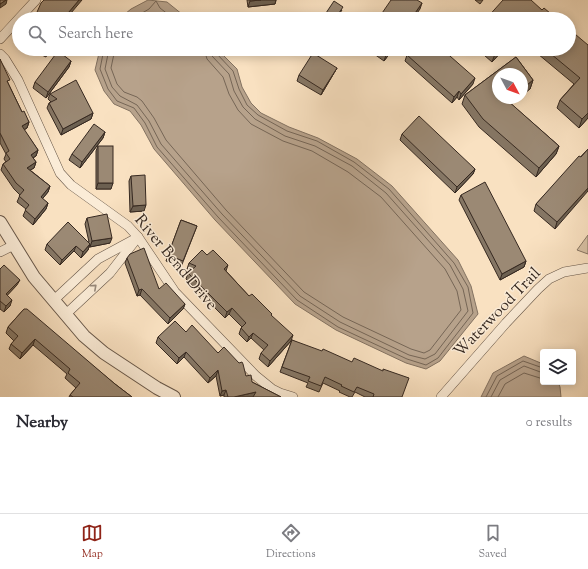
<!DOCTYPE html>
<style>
:root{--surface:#fff;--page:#f2f2f3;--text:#2b2b33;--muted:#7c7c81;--line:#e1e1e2;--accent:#8f2418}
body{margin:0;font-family:"Sorts Mill Goudy",serif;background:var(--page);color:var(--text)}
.controls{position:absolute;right:12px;bottom:12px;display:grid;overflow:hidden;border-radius:4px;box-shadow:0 2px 10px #0003}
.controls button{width:36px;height:36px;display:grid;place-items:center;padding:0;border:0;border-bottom:1px solid var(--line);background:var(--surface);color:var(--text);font:20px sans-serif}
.compass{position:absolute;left:492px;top:68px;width:36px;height:36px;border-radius:50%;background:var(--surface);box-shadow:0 2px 10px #0003;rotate:131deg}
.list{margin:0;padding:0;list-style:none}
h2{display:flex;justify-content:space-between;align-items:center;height:52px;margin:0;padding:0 16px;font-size:17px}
h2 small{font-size:13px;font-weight:400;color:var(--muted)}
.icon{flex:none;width:22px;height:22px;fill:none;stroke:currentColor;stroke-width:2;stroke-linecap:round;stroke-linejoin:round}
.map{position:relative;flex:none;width:588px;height:397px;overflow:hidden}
.search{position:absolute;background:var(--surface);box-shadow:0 2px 10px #0003;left:12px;right:12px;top:12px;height:44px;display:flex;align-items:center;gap:10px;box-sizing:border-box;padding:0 14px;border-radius:22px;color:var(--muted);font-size:15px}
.sheet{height:116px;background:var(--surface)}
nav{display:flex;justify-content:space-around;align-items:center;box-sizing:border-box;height:56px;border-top:1px solid var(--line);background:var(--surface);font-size:11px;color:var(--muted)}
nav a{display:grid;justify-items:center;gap:2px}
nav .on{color:var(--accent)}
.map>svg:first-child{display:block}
</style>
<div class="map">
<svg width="588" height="397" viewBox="0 0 588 397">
<rect width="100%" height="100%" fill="#f9e1c1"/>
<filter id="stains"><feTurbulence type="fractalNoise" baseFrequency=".005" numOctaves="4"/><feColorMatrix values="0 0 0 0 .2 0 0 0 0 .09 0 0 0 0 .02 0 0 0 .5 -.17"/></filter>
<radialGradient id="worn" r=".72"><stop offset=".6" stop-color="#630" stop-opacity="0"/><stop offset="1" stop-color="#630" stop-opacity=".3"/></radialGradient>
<path fill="#d8c2a6" stroke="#877664" d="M 588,235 L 588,254 L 577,250 Z"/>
<g fill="#b7a28b" stroke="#837261">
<path d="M 148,0 L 167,2 L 188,19 L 119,19 L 131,9 Z"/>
<path d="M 100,49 L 217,49 L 237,69 L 242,87 L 251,103 L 261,113 L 289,127 L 318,138 L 357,159 L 392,186 L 458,260 L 471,286 L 478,314 L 440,361 L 426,369 L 406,363 L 336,330 L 295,304 L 215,220 L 154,149 L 141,125 L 130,111 L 114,104 L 104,91 L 95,70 Z"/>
<path d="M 524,356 L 543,364 L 543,382 L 558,382 L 560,387 L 561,397 L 481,397 L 493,373 Z"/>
</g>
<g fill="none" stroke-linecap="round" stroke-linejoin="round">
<g stroke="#766656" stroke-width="1">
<path d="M 132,19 L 149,9 L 156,1 L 160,8 L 174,19"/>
<path d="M 104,49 L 100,69 L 108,89 L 117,101 L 134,108 L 145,123 L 157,147 L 218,217 L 297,300 L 338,327 L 407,359 L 426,365 L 438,358 L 473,313 L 468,287 L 454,263 L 389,189 L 354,162 L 317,141 L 287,131 L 258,115 L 247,105 L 239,89 L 233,71 L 216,53 L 215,49"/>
<path d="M 109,49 L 105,69 L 112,87 L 120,96 L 137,105 L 149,121 L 161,144 L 222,214 L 300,296 L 340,322 L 409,355 L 425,359 L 435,354 L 468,311 L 463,289 L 450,265 L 386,193 L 352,166 L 315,146 L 285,136 L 255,119 L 243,107 L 234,91 L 229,74 L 212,56 L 210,49"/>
<path d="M 115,49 L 111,68 L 117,84 L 124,92 L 137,97 L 142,101 L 154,118 L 166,140 L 226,210 L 304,292 L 343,317 L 411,349 L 424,353 L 430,350 L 461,310 L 457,291 L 445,269 L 381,197 L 348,172 L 312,151 L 283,141 L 251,124 L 238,110 L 229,94 L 223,77 L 207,59 L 204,49"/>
<path d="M 486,397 L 497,376 L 523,361 L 543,368"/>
<path d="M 491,397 L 500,380 L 524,366 L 543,373"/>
<path d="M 498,397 L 505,384 L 524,373 L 543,379"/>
</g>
<g stroke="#675749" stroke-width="10">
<g id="minor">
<path d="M 0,39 L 36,0"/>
<path d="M 0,54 L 5,59 L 18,80 L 60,173 L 71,185 L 128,226 L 138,237 L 175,292 L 256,376 L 272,389 L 280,393 L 293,397"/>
<path d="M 0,252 L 14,245"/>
<path d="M 54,300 L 98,259 L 135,239"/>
<path d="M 66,314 L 110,273 L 138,237"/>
<path d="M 441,397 L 506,323 L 538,289 L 549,279 L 564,272 L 588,268"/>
</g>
</g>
<g stroke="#675749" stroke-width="14">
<path id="tertiary" d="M 0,222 L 34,277 L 84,336 L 104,353 L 157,388 L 174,397"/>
</g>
<use href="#minor" stroke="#fbecd7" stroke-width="9"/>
<use href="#tertiary" stroke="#fbecd7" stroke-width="12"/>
</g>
<g fill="#857664" stroke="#362921">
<path d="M 247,0 L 276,0 L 275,4 L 248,7 Z"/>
<path d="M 475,0 L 483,0 L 480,4 Z"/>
<path d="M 342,10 L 336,19 L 323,19 L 324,16 Z"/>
<path d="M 588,45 L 588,118 L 579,128 L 557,108 L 560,100 L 574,84 L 532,49 L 569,49 Z"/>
<path d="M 29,49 L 50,49 L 46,57 Z"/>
<path d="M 367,49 L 393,49 L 384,61 Z"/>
<path d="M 477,49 L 504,49 L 492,62 Z"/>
<path d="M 407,55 L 473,84 L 459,100 L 457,97 L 452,103 L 405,61 Z"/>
<path d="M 516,57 L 533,80 L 530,89 L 522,95 L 522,74 L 498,74 L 498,98 L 517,98 L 510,103 L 559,146 L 556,154 L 536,177 L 479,127 L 462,104 L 465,95 Z"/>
<path d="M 0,59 L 8,83 L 22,112 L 29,122 L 27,128 L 24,130 L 38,150 L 36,156 L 33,158 L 36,162 L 34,168 L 30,170 L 50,186 L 48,192 L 42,199 L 48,203 L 46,209 L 33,225 L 23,216 L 26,209 L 17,202 L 20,195 L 14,189 L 1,170 L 3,164 L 6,162 L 4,159 L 6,154 L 0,143 Z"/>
<path d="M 71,61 L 69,67 L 46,98 L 33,88 L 35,82 Z"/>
<path d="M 337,68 L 334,73 L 321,95 L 297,81 L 299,75 Z"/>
<path d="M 50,94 L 93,113 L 91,119 L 61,135 L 47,108 L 49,103 L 51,102 L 48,99 Z"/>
<path d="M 105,132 L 103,138 L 80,168 L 69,160 L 72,154 Z"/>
<path d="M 402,134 L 475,169 L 473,174 L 455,193 L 400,140 Z"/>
<path d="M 98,146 L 111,189 L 96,189 L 96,151 Z"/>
<path d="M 588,149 L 555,229 L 534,211 L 536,204 Z"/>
<path d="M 131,176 L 144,211 L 130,212 L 129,181 Z"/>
<path d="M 461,195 L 526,261 L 524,267 L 500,280 L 459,200 Z"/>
<path d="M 87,218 L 110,243 L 89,247 L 88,250 L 81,258 L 74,251 L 60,265 L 45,250 L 47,244 L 89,242 L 85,224 Z"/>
<path d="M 181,220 L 197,226 L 181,267 L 166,261 Z"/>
<path d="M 207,255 L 226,271 L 249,296 L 271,316 L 291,341 L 268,367 L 259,359 L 261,353 L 264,350 L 251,338 L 247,342 L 239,334 L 241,328 L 242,327 L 229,314 L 225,318 L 186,279 L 188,273 L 191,270 L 187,269 L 189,263 Z"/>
<path d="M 127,258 L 159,289 L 185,304 L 183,309 L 168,324 L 140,295 L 137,296 L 125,263 Z"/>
<path d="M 0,269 L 17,285 L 7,295 L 10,306 L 4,312 L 0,309 Z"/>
<path d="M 24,309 L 115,384 L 132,397 L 69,397 L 70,395 L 76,388 L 65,378 L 67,374 L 33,345 L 20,359 L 9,349 L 11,344 L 14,341 L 6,333 L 8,327 Z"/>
<path d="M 186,332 L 218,353 L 246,376 L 252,382 L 281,397 L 224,397 L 224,395 L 220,396 L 216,376 L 208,383 L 184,357 L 177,364 L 156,343 L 158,337 Z"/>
<path d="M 292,340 L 402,397 L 365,397 L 355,392 L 352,397 L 350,397 L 339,392 L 340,391 L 323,383 L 319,392 L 306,387 L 308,383 L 280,372 Z"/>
</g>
<g fill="#6c6051" stroke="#362921">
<path d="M 6,0 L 7,0 L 6,4 L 0,8 L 0,4 Z"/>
<path d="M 79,0 L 82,0 L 66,19 L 63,19 Z"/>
<path d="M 261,0 L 276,0 L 275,4 L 248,7 L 250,1 Z"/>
<path d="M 422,3 L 420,9 L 413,19 L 411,19 Z"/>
<path d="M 391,49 L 393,49 L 384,61 L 386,55 Z"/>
<path d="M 499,49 L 504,49 L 492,62 L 495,54 Z"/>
<path d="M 71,61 L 69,67 L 46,98 L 48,92 Z"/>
<path d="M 337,68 L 334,73 L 321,95 L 323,90 Z"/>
<path d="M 475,78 L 473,84 L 459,100 L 461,94 Z"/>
<path d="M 533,80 L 530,89 L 522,95 L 522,89 Z"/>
<path d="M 459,91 L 457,97 L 452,103 L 454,97 Z"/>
<path d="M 509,98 L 517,98 L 503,108 L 507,100 Z"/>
<path d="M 93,113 L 91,119 L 61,135 L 63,129 Z"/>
<path d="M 588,113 L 588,118 L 579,128 L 582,119 Z"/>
<path d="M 29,122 L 27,128 L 20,132 L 22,126 Z"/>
<path d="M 105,132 L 103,138 L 80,168 L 82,162 Z"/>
<path d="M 559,146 L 556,154 L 536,177 L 539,168 Z"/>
<path d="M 38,150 L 36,156 L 29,160 L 31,155 Z"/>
<path d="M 36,162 L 34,168 L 25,173 L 27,168 Z"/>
<path d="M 475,169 L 473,174 L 455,193 L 457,187 Z"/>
<path d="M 98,183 L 113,183 L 111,189 L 96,189 Z"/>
<path d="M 50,186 L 48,192 L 39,203 L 41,197 Z"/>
<path d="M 588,188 L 588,191 L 555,229 L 557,222 Z"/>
<path d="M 48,203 L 46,209 L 33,225 L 35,219 Z"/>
<path d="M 146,205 L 144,211 L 130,212 L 133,206 Z"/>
<path d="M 112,238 L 110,243 L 90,247 L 92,241 Z"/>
<path d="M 90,244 L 88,250 L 81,258 L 83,252 Z"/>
<path d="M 76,246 L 74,251 L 60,265 L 62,260 Z"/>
<path d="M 526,261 L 524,267 L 500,280 L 502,274 Z"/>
<path d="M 228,265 L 226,271 L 222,275 L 224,269 Z"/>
<path d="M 20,280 L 17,285 L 4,299 L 6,294 Z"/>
<path d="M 142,289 L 140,295 L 137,296 L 139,290 Z"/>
<path d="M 12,300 L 10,306 L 4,312 L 6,306 Z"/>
<path d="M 185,304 L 183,309 L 168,324 L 170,318 Z"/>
<path d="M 232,308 L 229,314 L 225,318 L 227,312 Z"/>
<path d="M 253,333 L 251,338 L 247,342 L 249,337 Z"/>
<path d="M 293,335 L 291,341 L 268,367 L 270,361 Z"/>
<path d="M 35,339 L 33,345 L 20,359 L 22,353 Z"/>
<path d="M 186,352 L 184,357 L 177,364 L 179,358 Z"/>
<path d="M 218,370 L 216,376 L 208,383 L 210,378 Z"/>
<path d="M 226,390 L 224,395 L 220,396 L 222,391 Z"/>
<path d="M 256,392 L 254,397 L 234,397 Z"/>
</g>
<g fill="#9b8974" stroke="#362921">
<path d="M 0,0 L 6,0 L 0,4 Z"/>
<path d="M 44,0 L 79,0 L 63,19 L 34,19 L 41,3 Z"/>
<path d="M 250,0 L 261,0 L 250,1 Z"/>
<path d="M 391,0 L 417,0 L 422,3 L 411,19 L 378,19 Z"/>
<path d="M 503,0 L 531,0 L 542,10 L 544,8 L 557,19 L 486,19 Z"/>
<path d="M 334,1 L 343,7 L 335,19 L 329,19 L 324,16 Z"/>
<path d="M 569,29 L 588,45 L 588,113 L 582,119 L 560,100 L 580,78 L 545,49 L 569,49 Z"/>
<path d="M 43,49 L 49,49 L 48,51 Z"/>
<path d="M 378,49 L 391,49 L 386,55 Z"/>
<path d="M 412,49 L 442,49 L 475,78 L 461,94 L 459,91 L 454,97 L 407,55 Z"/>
<path d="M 490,49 L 499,49 L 495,54 Z"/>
<path d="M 58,51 L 71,61 L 48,92 L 35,82 Z"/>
<path d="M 313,53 L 337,68 L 323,90 L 299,75 Z"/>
<path d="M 516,57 L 533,80 L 522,89 L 522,74 L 498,74 L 498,98 L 509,98 L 507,100 L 559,146 L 539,168 L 483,119 L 465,95 Z"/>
<path d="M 0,59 L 10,80 L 7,81 L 22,112 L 24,111 L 29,122 L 22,126 L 38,150 L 31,155 L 36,162 L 27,168 L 50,186 L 41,197 L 48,203 L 35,219 L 25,210 L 29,205 L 19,196 L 24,190 L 16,183 L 3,164 L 10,159 L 6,153 L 9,151 L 0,133 Z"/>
<path d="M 76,80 L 93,113 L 63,129 L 49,103 L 57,99 L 50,94 Z"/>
<path d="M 419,116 L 475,169 L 457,187 L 402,134 Z"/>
<path d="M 94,124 L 105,132 L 82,162 L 72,154 Z"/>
<rect x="98" y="146" width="15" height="37"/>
<path d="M 588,149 L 588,188 L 557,222 L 536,204 L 579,156 L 581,157 Z"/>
<path d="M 145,175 L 146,205 L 133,206 L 131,176 Z"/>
<path d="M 485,182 L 526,261 L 502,274 L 461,195 Z"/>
<path d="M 107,214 L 112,238 L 92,241 L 87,218 Z"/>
<path d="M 181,220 L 197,226 L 183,261 L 168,255 Z"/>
<path d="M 68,222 L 90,244 L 83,252 L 76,246 L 62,260 L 47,244 Z"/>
<path d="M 144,248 L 159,289 L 166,283 L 185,304 L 170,318 L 142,289 L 139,290 L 127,258 L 130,254 Z"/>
<path d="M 202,250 L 207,255 L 213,250 L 228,265 L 224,269 L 249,296 L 252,294 L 272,314 L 271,315 L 293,335 L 270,361 L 261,353 L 268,345 L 253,333 L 249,337 L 241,328 L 246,323 L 232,308 L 227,312 L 188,273 L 196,266 L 189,263 Z"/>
<path d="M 4,265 L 20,280 L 6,294 L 12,300 L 6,306 L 0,301 L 0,269 Z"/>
<path d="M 24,309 L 27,309 L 115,384 L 132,397 L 73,397 L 70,395 L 80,383 L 68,373 L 70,369 L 35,339 L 22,353 L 11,344 L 18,336 L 8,327 Z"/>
<path d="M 175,321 L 186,332 L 192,325 L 218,353 L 224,347 L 239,363 L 242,362 L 243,364 L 246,376 L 251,375 L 252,382 L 281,397 L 253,397 L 256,392 L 234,397 L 228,397 L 226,390 L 222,391 L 218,370 L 210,378 L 186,352 L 179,358 L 158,337 Z"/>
<path d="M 292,340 L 322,351 L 323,349 L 352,362 L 354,358 L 383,371 L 383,369 L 409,378 L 402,397 L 373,397 L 374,394 L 357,387 L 354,392 L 341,386 L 342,385 L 325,377 L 321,386 L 308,381 L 310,377 L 282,367 Z"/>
</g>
<defs><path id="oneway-chevron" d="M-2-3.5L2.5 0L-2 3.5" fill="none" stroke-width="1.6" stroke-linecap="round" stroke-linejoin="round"/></defs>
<use stroke="#988a7c" href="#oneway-chevron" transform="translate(94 287) rotate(-42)"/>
<g text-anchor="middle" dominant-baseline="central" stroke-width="3" stroke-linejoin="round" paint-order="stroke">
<g font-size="16" fill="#362921" stroke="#fbecd7">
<text transform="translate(175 263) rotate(50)">River Bend Drive</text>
<text transform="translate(498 313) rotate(-46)">Waterwood Trail</text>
</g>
</g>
<rect width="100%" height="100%" filter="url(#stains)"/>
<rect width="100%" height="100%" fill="url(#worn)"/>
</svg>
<div class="controls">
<button><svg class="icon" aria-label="layers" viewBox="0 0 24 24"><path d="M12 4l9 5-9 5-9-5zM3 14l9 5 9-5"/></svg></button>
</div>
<svg class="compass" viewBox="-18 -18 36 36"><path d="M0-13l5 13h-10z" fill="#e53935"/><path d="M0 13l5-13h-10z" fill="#7c7c81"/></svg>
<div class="search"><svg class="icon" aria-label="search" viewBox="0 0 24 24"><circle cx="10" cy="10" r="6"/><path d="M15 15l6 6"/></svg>Search here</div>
</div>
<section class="sheet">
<h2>Nearby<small>0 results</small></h2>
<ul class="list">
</ul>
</section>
<nav>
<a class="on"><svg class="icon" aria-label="map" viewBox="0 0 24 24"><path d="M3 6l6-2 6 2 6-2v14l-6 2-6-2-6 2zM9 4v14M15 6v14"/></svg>Map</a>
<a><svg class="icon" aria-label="directions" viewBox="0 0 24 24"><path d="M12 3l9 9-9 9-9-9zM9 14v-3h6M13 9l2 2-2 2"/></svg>Directions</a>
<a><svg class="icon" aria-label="saved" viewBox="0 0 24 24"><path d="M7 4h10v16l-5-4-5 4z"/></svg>Saved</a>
</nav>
